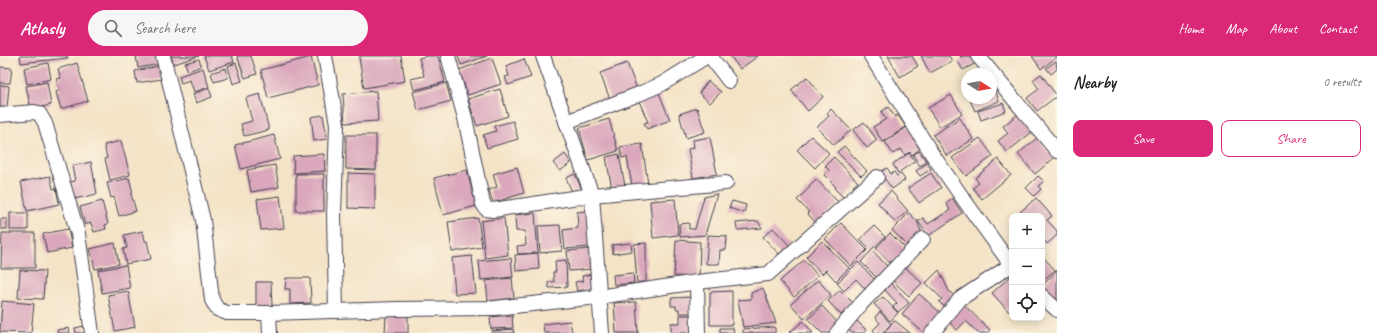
<!DOCTYPE html>
<meta charset="utf-8">
<style>
:root{--surface:#fff;--page:#f6f6f6;--text:#222;--muted:#767676;--line:#e0e0e0;--accent:#db2777}
body{margin:0;font-family:Caveat,sans-serif;background:var(--page);color:var(--text)}
.controls{position:absolute;right:12px;bottom:12px;display:grid;overflow:hidden;border-radius:8px;box-shadow:0 2px 10px #0003}
.controls button{width:36px;height:36px;display:grid;place-items:center;padding:0;border:0;border-bottom:1px solid var(--line);background:var(--surface);color:var(--text);font:20px sans-serif}
.compass{position:absolute;left:961px;top:12px;width:36px;height:36px;border-radius:50%;background:var(--surface);box-shadow:0 2px 10px #0003;rotate:101deg}
.list{margin:0;padding:0;list-style:none}
h2{display:flex;justify-content:space-between;align-items:center;height:52px;margin:0;padding:0 16px;font-size:17px}
h2 small{font-size:13px;font-weight:400;color:var(--muted)}
.actions{display:flex;gap:8px;padding:12px 16px}
.actions a{flex:1;padding:9px 0;border:1px solid var(--accent);border-radius:8px;text-align:center;font-size:14px;color:var(--accent)}
.actions .main{background:var(--accent);color:#fff}
.icon{flex:none;width:22px;height:22px;fill:none;stroke:currentColor;stroke-width:2;stroke-linecap:round;stroke-linejoin:round}
.map{position:relative;flex:none;width:1057px;height:277px;overflow:hidden}
header{display:flex;align-items:center;gap:24px;box-sizing:border-box;height:56px;padding:0 20px;background:var(--accent);color:#fff}
header strong{font-size:19px}
nav{display:flex;gap:22px;margin-inline-start:auto;font-size:14px}
.search{width:280px;height:36px;background:var(--page);display:flex;align-items:center;gap:10px;box-sizing:border-box;padding:0 14px;border-radius:22px;color:var(--muted);font-size:15px}
main{display:flex}
aside{flex:1;background:var(--surface)}
.map>svg:first-child{display:block}
</style>
<header>
<strong>Atlasly</strong>
<div class="search"><svg class="icon" aria-label="search" viewBox="0 0 24 24"><circle cx="10" cy="10" r="6"/><path d="M15 15l6 6"/></svg>Search here</div>
<nav><a>Home</a><a>Map</a><a>About</a><a>Contact</a></nav>
</header>
<main>
<div class="map">
<svg width="1057" height="277" viewBox="0 0 1057 277">
<rect width="100%" height="100%" fill="#fcf5e5"/>
<filter id="ink" filterUnits="userSpaceOnUse"><feTurbulence type="fractalNoise" baseFrequency=".025" numOctaves="2"/><feDisplacementMap in="SourceGraphic" scale="8" xChannelSelector="R" yChannelSelector="G"/><feConvolveMatrix kernelMatrix="1 2 1 2 8 2 1 2 1" color-interpolation-filters="sRGB"/></filter>
<filter id="wash" filterUnits="userSpaceOnUse"><feTurbulence type="fractalNoise" baseFrequency=".012" numOctaves="4" result="noise"/><feDisplacementMap in="SourceGraphic" scale="16" xChannelSelector="R" yChannelSelector="G"/><feGaussianBlur stdDeviation="0.9" result="paint"/><feColorMatrix in="noise" values="0 0 0 0 0 0 0 0 0 0 0 0 0 0 0 0 0 1.4 0 .05"/><feComposite in="paint" operator="in"/></filter>
<g filter="url(#wash)">
<rect width="100%" height="100%" fill="#f4e3c6"/>
<g id="blocks">
<g fill="#daa7bc">
<path d="M 20,0 L 67,0 L 68,2 L 21,7 Z"/>
<path d="M 136,0 L 157,0 L 159,8 L 138,12 Z"/>
<path d="M 171,0 L 199,0 L 174,8 Z"/>
<path d="M 204,0 L 232,0 L 234,6 L 209,14 Z"/>
<path d="M 237,0 L 251,0 L 257,18 L 245,22 Z"/>
<path d="M 362,0 L 401,0 L 405,25 L 364,32 L 359,1 Z"/>
<path d="M 428,0 L 438,0 L 445,26 L 414,34 L 411,23 L 424,20 L 419,2 Z"/>
<path d="M 458,0 L 487,0 L 461,9 Z"/>
<path d="M 730,0 L 758,0 L 740,13 Z"/>
<path d="M 888,0 L 912,0 L 918,10 L 900,21 Z"/>
<path d="M 921,0 L 949,0 L 952,5 L 930,17 Z"/>
<path d="M 960,0 L 971,0 L 976,7 L 963,14 L 958,6 L 963,3 Z"/>
<path d="M 1032,0 L 1057,0 L 1057,1 L 1041,13 Z"/>
<path d="M 311,1 L 318,29 L 268,42 L 261,14 Z"/>
<path d="M 492,2 L 501,28 L 468,39 L 459,14 Z"/>
<path d="M 199,3 L 201,10 L 188,15 L 185,7 Z"/>
<path d="M 524,3 L 531,21 L 508,29 L 505,21 L 509,20 L 506,10 Z"/>
<path d="M 1056,5 L 1057,13 L 1051,18 L 1046,12 Z"/>
<path d="M 48,7 L 51,23 L 27,28 L 24,12 Z"/>
<path d="M 77,7 L 88,45 L 61,53 L 56,36 L 60,34 L 56,23 L 61,22 L 58,13 Z"/>
<path d="M 236,7 L 242,25 L 233,28 L 228,10 Z"/>
<path d="M 627,7 L 638,36 L 611,46 L 600,17 Z"/>
<path d="M 159,10 L 161,23 L 137,27 L 135,15 Z"/>
<path d="M 0,11 L 12,12 L 10,27 L 0,27 Z"/>
<path d="M 203,12 L 209,31 L 194,36 L 190,24 L 181,27 L 179,20 Z"/>
<path d="M 226,12 L 228,22 L 214,26 L 211,17 Z"/>
<path d="M 1041,18 L 1057,40 L 1037,55 L 1027,42 L 1039,33 L 1033,24 Z"/>
<path d="M 807,21 L 823,41 L 808,55 L 791,34 Z"/>
<path d="M 708,25 L 721,36 L 710,47 L 699,37 Z"/>
<path d="M 47,26 L 51,49 L 31,53 L 26,30 Z"/>
<path d="M 446,27 L 451,45 L 418,54 L 413,36 Z"/>
<path d="M 0,29 L 9,30 L 7,52 L 0,51 Z"/>
<path d="M 209,32 L 212,41 L 196,47 L 193,38 Z"/>
<path d="M 500,33 L 508,60 L 477,70 L 468,43 Z"/>
<path d="M 995,34 L 999,45 L 975,55 L 970,44 L 976,42 L 991,42 L 991,36 Z"/>
<path d="M 376,35 L 378,65 L 345,67 L 343,38 Z"/>
<path d="M 659,37 L 670,64 L 647,73 L 644,67 L 648,66 L 639,45 Z"/>
<path d="M 260,38 L 269,74 L 244,80 L 241,68 L 252,65 L 246,42 Z"/>
<path d="M 951,39 L 962,58 L 940,71 L 928,52 Z"/>
<path d="M 1003,47 L 1006,55 L 981,64 L 978,55 Z"/>
<path d="M 888,51 L 895,61 L 898,59 L 906,71 L 883,86 L 873,71 L 886,63 L 881,56 Z"/>
<path d="M 697,52 L 705,76 L 686,82 L 679,58 Z"/>
<path d="M 831,53 L 851,74 L 834,89 L 817,71 L 829,60 L 827,58 Z"/>
<path d="M 1018,58 L 1032,76 L 1007,96 L 998,85 L 1008,77 L 1003,70 Z"/>
<path d="M 323,59 L 327,83 L 314,85 L 311,61 Z"/>
<path d="M 960,62 L 973,83 L 947,100 L 933,79 Z"/>
<path d="M 609,63 L 618,95 L 588,104 L 579,72 Z"/>
<path d="M 513,65 L 518,83 L 487,92 L 483,79 L 496,75 L 494,70 Z"/>
<path d="M 864,66 L 877,84 L 867,92 L 853,74 Z"/>
<path d="M 907,71 L 919,88 L 917,89 L 920,93 L 912,99 L 910,96 L 905,99 L 901,93 L 893,98 L 885,86 Z"/>
<path d="M 274,79 L 280,103 L 241,113 L 235,89 Z"/>
<path d="M 346,79 L 376,79 L 376,114 L 346,113 Z"/>
<path d="M 811,80 L 829,97 L 815,112 L 797,94 Z"/>
<path d="M 710,81 L 717,118 L 693,122 L 688,93 L 694,92 L 693,84 Z"/>
<path d="M 980,82 L 993,100 L 966,120 L 952,102 Z"/>
<path d="M 1037,82 L 1054,102 L 1035,118 L 1018,98 Z"/>
<path d="M 121,85 L 130,119 L 110,124 L 105,103 L 107,102 L 104,89 Z"/>
<path d="M 642,88 L 648,128 L 632,130 L 627,101 L 622,102 L 620,91 Z"/>
<path d="M 844,90 L 867,115 L 861,120 L 837,96 Z"/>
<path d="M 919,95 L 927,106 L 920,110 L 913,99 Z"/>
<path d="M 909,97 L 915,105 L 898,117 L 893,108 Z"/>
<path d="M 324,98 L 325,115 L 294,117 L 293,100 Z"/>
<path d="M 565,98 L 571,107 L 560,115 L 553,107 Z"/>
<path d="M 619,98 L 625,130 L 612,133 L 606,101 Z"/>
<path d="M 834,101 L 858,126 L 853,130 L 855,132 L 844,142 L 835,133 L 836,131 L 824,119 L 829,114 L 825,110 Z"/>
<path d="M 998,103 L 1011,119 L 982,143 L 973,132 L 979,127 L 975,122 Z"/>
<path d="M 91,106 L 97,138 L 74,143 L 70,126 L 75,125 L 72,110 Z"/>
<path d="M 927,107 L 931,113 L 920,120 L 916,115 Z"/>
<path d="M 275,109 L 279,131 L 251,136 L 247,114 Z"/>
<path d="M 517,111 L 524,137 L 493,147 L 489,134 L 497,131 L 493,118 Z"/>
<path d="M 887,112 L 891,118 L 894,116 L 897,120 L 901,118 L 905,124 L 892,133 L 880,116 Z"/>
<path d="M 467,114 L 476,150 L 443,159 L 434,122 Z"/>
<path d="M 348,117 L 375,118 L 375,153 L 348,152 Z"/>
<path d="M 931,117 L 941,132 L 919,147 L 908,132 Z"/>
<rect x="296" y="118" width="28" height="37"/>
<path d="M 575,118 L 582,134 L 573,138 L 566,122 Z"/>
<path d="M 50,120 L 53,133 L 56,132 L 59,148 L 27,155 L 21,126 Z"/>
<path d="M 1038,120 L 1044,125 L 1038,130 L 1041,133 L 1034,140 L 1026,132 Z"/>
<path d="M 129,122 L 133,137 L 131,138 L 136,155 L 119,160 L 114,141 L 111,142 L 107,127 Z"/>
<path d="M 816,123 L 839,147 L 817,168 L 807,157 L 809,156 L 797,144 L 810,131 L 809,130 Z"/>
<path d="M 891,135 L 908,155 L 895,166 L 878,147 Z"/>
<path d="M 717,138 L 705,179 L 680,181 L 679,168 L 689,167 L 689,173 L 695,173 L 704,141 Z"/>
<path d="M 280,140 L 284,172 L 261,174 L 257,143 Z"/>
<path d="M 952,142 L 962,157 L 928,180 L 918,165 L 923,162 L 928,168 L 950,154 L 946,147 Z"/>
<path d="M 1036,142 L 1052,160 L 1047,164 L 1057,175 L 1057,179 L 1047,188 L 1042,181 L 1042,160 L 1023,160 L 1020,156 Z"/>
<path d="M 675,143 L 678,179 L 653,182 L 650,145 Z"/>
<path d="M 102,145 L 108,168 L 105,169 L 106,173 L 94,176 L 91,167 L 85,169 L 80,151 Z"/>
<path d="M 732,145 L 746,149 L 744,157 L 729,152 Z"/>
<path d="M 587,155 L 590,191 L 565,193 L 563,174 L 578,172 L 577,156 Z"/>
<rect x="10" y="157" width="18" height="17"/>
<path d="M 535,157 L 538,197 L 518,198 L 517,190 L 526,189 L 525,175 L 516,175 L 515,159 Z"/>
<path d="M 909,157 L 917,165 L 921,175 L 907,189 L 892,174 Z"/>
<path d="M 478,162 L 482,191 L 452,196 L 448,166 Z"/>
<path d="M 504,162 L 508,199 L 485,202 L 481,165 Z"/>
<rect x="0" y="163" width="7" height="10"/>
<path d="M 758,165 L 762,172 L 737,174 L 736,167 Z"/>
<path d="M 841,167 L 867,194 L 851,210 L 825,183 Z"/>
<path d="M 560,169 L 562,195 L 540,197 L 538,170 Z"/>
<path d="M 874,170 L 885,181 L 871,194 L 860,183 Z"/>
<path d="M 773,172 L 789,189 L 779,198 L 763,181 Z"/>
<path d="M 68,173 L 72,192 L 47,197 L 43,178 Z"/>
<path d="M 143,175 L 145,185 L 147,185 L 151,203 L 126,208 L 123,193 L 127,192 L 124,179 Z"/>
<path d="M 2,177 L 35,177 L 35,212 L 1,212 Z"/>
<path d="M 890,177 L 906,193 L 891,208 L 876,192 Z"/>
<path d="M 708,179 L 727,180 L 726,194 L 720,194 L 719,208 L 706,208 Z"/>
<path d="M 676,184 L 700,186 L 699,221 L 674,220 Z"/>
<path d="M 822,185 L 849,212 L 836,225 L 826,214 L 822,218 L 806,201 Z"/>
<path d="M 115,187 L 119,208 L 95,213 L 90,193 Z"/>
<path d="M 631,187 L 632,195 L 613,198 L 612,189 Z"/>
<path d="M 646,187 L 646,226 L 637,226 L 634,188 Z"/>
<path d="M 590,193 L 592,213 L 569,215 L 567,195 Z"/>
<path d="M 872,194 L 888,211 L 877,222 L 861,206 Z"/>
<path d="M 538,197 L 539,213 L 516,215 L 515,199 Z"/>
<path d="M 472,200 L 476,237 L 455,238 L 452,202 Z"/>
<path d="M 511,202 L 513,221 L 481,224 L 479,205 Z"/>
<path d="M 1044,202 L 1055,214 L 1042,225 L 1042,203 Z"/>
<path d="M 566,204 L 567,231 L 549,232 L 548,226 L 554,226 L 553,216 L 556,216 L 555,205 Z"/>
<path d="M 804,204 L 818,220 L 794,241 L 780,225 Z"/>
<path d="M 858,206 L 876,225 L 866,234 L 856,223 L 844,235 L 837,227 Z"/>
<path d="M 126,209 L 130,232 L 102,237 L 98,214 Z"/>
<path d="M 904,210 L 922,227 L 909,240 L 891,223 Z"/>
<path d="M 20,214 L 45,215 L 43,243 L 18,242 Z"/>
<path d="M 939,214 L 949,235 L 956,242 L 946,252 L 939,246 L 942,243 L 926,227 Z"/>
<path d="M 1057,214 L 1057,247 L 1042,235 L 1042,230 Z"/>
<path d="M 633,217 L 634,227 L 614,229 L 613,219 Z"/>
<path d="M 593,218 L 595,232 L 577,235 L 575,226 L 583,225 L 582,220 Z"/>
<path d="M 1012,219 L 1012,253 L 1009,256 L 992,237 Z"/>
<path d="M 286,222 L 310,222 L 311,247 L 290,248 L 290,233 L 285,233 Z"/>
<path d="M 512,222 L 514,242 L 488,245 L 486,225 Z"/>
<path d="M 818,224 L 831,239 L 804,263 L 791,248 Z"/>
<path d="M 889,225 L 909,247 L 898,256 L 893,251 L 897,247 L 882,231 Z"/>
<path d="M 256,226 L 271,226 L 272,250 L 256,251 Z"/>
<path d="M 763,232 L 776,267 L 743,271 L 738,244 L 751,243 L 751,237 Z"/>
<path d="M 840,234 L 853,247 L 841,259 L 828,245 Z"/>
<path d="M 128,235 L 135,271 L 115,275 L 108,239 Z"/>
<path d="M 732,235 L 732,269 L 710,269 L 710,236 Z"/>
<path d="M 919,238 L 943,259 L 927,277 L 924,277 L 902,258 Z"/>
<path d="M 692,241 L 692,257 L 679,257 L 679,253 L 676,253 L 676,250 L 671,250 L 671,242 Z"/>
<path d="M 883,241 L 898,257 L 890,265 L 874,248 Z"/>
<path d="M 2,245 L 34,248 L 31,277 L 0,276 Z"/>
<path d="M 636,246 L 638,277 L 616,277 L 614,247 Z"/>
<path d="M 964,249 L 990,274 L 987,277 L 978,277 L 966,265 L 957,274 L 948,265 Z"/>
<path d="M 822,250 L 839,268 L 829,277 L 822,277 L 808,263 Z"/>
<path d="M 880,256 L 891,268 L 883,277 L 876,277 L 873,274 L 880,267 L 875,261 Z"/>
<path d="M 386,259 L 408,259 L 408,277 L 385,277 Z"/>
<path d="M 512,259 L 513,272 L 491,273 L 490,261 Z"/>
<path d="M 680,259 L 691,259 L 691,277 L 671,277 L 671,267 L 680,267 Z"/>
<path d="M 894,264 L 910,277 L 884,277 Z"/>
<path d="M 570,265 L 572,277 L 544,277 L 543,268 Z"/>
<path d="M 803,265 L 813,277 L 789,277 Z"/>
<path d="M 857,265 L 866,274 L 864,277 L 852,277 L 848,274 Z"/>
<path d="M 84,270 L 85,277 L 76,277 L 75,272 Z"/>
<path d="M 775,271 L 775,277 L 743,277 L 743,273 Z"/>
<path d="M 69,272 L 70,277 L 58,277 L 57,274 Z"/>
<path d="M 720,272 L 733,272 L 734,277 L 720,277 Z"/>
<path d="M 513,273 L 514,277 L 492,277 L 492,275 Z"/>
</g>
</g>
</g>
<g filter="url(#ink)">
<use href="#blocks" fill-opacity="0" stroke="#423f50" stroke-width="1"/>
<g fill="none" stroke-linecap="round" stroke-linejoin="round">
<g stroke="#423f50" stroke-width="16">
<g id="minor">
<path d="M 163,0 L 203,164 L 212,244 L 217,253 L 227,257 L 269,257 L 397,253 L 495,252 L 598,241 L 697,226 L 768,218 L 877,121"/>
<path d="M 325,0 L 337,68 L 334,158 L 336,255"/>
<path d="M 448,0 L 465,62 L 483,148 L 486,153 L 493,154 L 592,139 L 726,127"/>
<path d="M 543,0 L 592,139 L 602,277"/>
<path d="M 710,0 L 729,25"/>
<path d="M 871,0 L 932,98 L 967,148 L 1012,210"/>
<path d="M 978,0 L 1057,95"/>
<path d="M 0,59 L 34,56 L 39,57 L 45,67 L 78,178 L 92,277"/>
<path d="M 566,66 L 639,38 L 662,28 L 707,0"/>
<path d="M 697,226 L 698,277"/>
<path d="M 1042,240 L 1057,254"/>
<path d="M 269,257 L 270,277"/>
<path d="M 837,277 L 861,248 L 923,183"/>
<path d="M 932,277 L 960,243 L 1011,209"/>
</g>
</g>
<use href="#minor" stroke="#fff" stroke-width="14"/>
</g>
</g>
</svg>
<div class="controls">
<button>+</button>
<button>−</button>
<button><svg class="icon" aria-label="locate" viewBox="0 0 24 24"><circle cx="12" cy="12" r="6"/><path d="M12 2v4M12 18v4M2 12h4M18 12h4"/></svg></button>
</div>
<svg class="compass" viewBox="-18 -18 36 36"><path d="M0-13l5 13h-10z" fill="#e53935"/><path d="M0 13l5-13h-10z" fill="#767676"/></svg>
</div>
<aside>
<h2>Nearby<small>0 results</small></h2>
<ul class="list">
</ul>
<div class="actions"><a class="main">Save</a><a>Share</a></div>
</aside>
</main>
